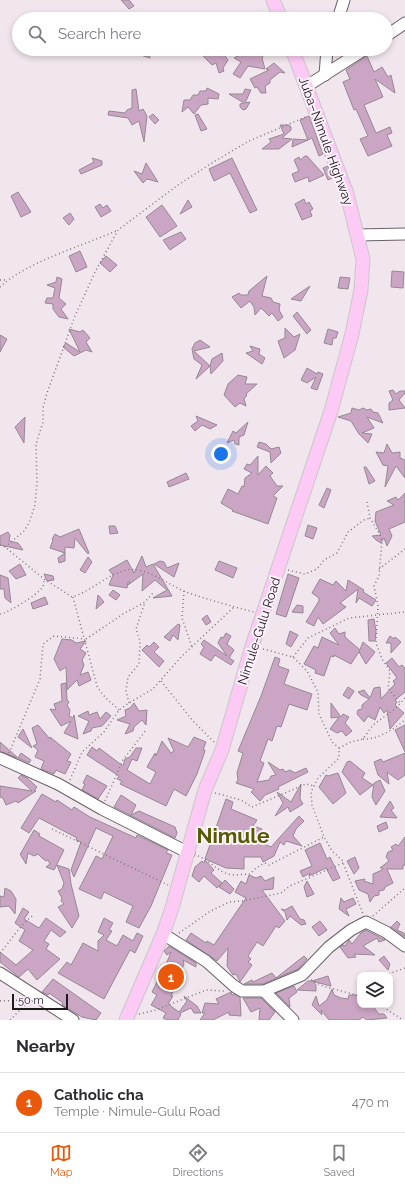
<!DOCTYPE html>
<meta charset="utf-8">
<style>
:root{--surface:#fff;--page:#f2f2f3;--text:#2b2b33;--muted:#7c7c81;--line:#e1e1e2;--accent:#ea580c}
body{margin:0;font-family:Raleway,sans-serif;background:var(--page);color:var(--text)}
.controls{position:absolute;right:12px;bottom:12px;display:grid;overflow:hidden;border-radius:8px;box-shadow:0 2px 6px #0003}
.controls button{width:36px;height:36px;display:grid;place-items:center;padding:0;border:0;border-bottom:1px solid var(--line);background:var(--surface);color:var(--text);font:20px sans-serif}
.scale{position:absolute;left:12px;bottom:10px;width:56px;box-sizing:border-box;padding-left:4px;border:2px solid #1d191d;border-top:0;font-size:11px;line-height:14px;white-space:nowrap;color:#1d191d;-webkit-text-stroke:3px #fef2fc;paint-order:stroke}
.you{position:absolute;left:221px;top:454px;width:14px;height:14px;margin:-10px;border:3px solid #fff;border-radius:50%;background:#1a73e8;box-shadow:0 0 0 6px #1a73e833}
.badge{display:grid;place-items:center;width:26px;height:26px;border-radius:50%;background:var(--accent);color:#fff;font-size:13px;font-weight:700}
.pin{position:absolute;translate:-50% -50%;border:2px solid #fff;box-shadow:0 1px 4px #0006}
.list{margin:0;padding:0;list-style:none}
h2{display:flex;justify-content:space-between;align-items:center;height:52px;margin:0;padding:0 16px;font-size:17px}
h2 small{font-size:13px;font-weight:400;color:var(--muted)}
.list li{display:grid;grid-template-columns:26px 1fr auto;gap:12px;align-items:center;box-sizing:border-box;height:60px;padding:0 16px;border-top:1px solid var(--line)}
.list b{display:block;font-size:15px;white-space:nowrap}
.list p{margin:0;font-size:13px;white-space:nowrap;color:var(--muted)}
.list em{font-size:13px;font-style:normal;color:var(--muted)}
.icon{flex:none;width:22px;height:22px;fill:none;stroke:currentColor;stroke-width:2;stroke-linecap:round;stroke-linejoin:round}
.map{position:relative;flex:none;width:405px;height:1020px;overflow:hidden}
.search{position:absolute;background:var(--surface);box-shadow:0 2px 6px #0003;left:12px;right:12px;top:12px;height:44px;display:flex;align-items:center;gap:10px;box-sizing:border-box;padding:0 14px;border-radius:22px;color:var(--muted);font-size:15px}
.sheet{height:112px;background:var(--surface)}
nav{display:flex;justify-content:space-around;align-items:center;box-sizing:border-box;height:56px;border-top:1px solid var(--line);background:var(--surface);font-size:11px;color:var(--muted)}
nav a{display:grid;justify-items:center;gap:2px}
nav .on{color:var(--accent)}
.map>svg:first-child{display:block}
</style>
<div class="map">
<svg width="405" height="1020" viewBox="0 0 405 1020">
<rect width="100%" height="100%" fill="#f1e5ee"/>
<g fill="#cba6c4" stroke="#958992">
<path d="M 121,0 L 129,0 L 134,6 L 129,9 Z"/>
<path d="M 125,49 L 148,49 L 150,58 L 125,50 Z"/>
<path d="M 210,49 L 220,49 L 228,60 L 223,68 L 224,71 L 219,73 L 216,63 L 212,65 L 203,56 Z"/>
<path d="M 243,49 L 247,49 L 257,55 L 262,49 L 267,49 L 262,58 L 265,69 L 248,66 L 240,78 L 233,74 L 241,62 L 234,58 L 242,54 Z"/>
<path d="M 367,56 L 374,72 L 382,67 L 388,77 L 391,75 L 395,93 L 375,79 L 383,97 L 364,105 L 376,133 L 390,127 L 392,133 L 387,135 L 392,146 L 368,156 L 360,139 L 368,136 L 356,109 L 354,110 L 343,82 L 350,79 L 346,70 Z"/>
<path d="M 274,63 L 285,73 L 280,72 L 270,80 L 270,83 L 265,86 L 266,93 L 261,93 L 257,87 L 255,88 L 250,79 L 269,70 L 266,69 Z"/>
<path d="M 207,88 L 219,94 L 218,99 L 208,98 L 208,104 L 201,105 L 194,114 L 188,107 L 182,112 L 184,100 L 190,100 L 193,95 L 198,95 L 200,91 L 206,91 Z"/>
<path d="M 136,89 L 139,111 L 143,109 L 147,116 L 144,142 L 139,121 L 132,125 L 128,118 L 108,115 L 109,111 L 125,113 L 127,110 L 132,108 L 132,90 Z"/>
<path d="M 245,89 L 251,90 L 245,103 L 250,102 L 246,109 L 243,110 L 240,107 L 240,104 L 244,103 L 229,94 L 243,94 Z"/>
<path d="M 153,114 L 159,120 L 155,124 L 149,117 Z"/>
<path d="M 198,114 L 207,129 L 201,131 L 195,115 Z"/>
<path d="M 309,116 L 323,154 L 319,156 L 312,138 L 308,140 L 300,120 Z"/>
<path d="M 280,125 L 289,125 L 291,127 L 291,130 L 282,138 L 292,139 L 279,149 L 262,149 L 271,142 L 269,139 L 284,134 Z"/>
<path d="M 293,139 L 308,140 L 292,147 Z"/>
<path d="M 305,156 L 307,156 L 324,175 L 309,182 L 308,177 L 295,182 L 292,174 L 299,171 L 294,160 L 299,157 L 300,160 Z"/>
<path d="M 92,158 L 102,161 L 102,165 L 81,174 L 79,170 L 94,162 Z"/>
<path d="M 232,158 L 257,210 L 250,213 L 230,173 L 214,181 L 209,169 Z"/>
<path d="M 146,163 L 158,182 L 147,179 L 143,183 L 134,171 L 142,174 Z"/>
<path d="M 328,166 L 332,178 L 328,180 L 323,168 Z"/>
<path d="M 18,192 L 31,212 L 21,217 L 11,196 Z"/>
<path d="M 304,199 L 306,204 L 309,202 L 313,209 L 310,211 L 312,216 L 302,220 L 295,204 Z"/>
<path d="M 188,200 L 192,207 L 180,214 Z"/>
<path d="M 100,204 L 103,208 L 107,205 L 111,211 L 101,217 L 95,207 Z"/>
<path d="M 162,205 L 177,226 L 160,237 L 146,217 Z"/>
<path d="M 70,213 L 74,219 L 69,225 L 63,218 Z"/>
<path d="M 181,232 L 186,239 L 170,250 L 163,240 Z"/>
<path d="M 80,251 L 87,267 L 76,272 L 69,256 Z"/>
<path d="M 106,256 L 117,265 L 110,272 L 100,263 Z"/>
<path d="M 392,271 L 404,272 L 403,288 L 391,287 Z"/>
<path d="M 267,276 L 262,296 L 271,298 L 273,302 L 280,304 L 279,310 L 283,317 L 278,321 L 272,313 L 269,316 L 261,308 L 255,315 L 254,307 L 250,301 L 241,308 L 232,297 L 239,293 L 241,295 L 248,295 L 249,291 Z"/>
<path d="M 57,277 L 62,279 L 59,298 L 66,304 L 61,309 L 68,319 L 59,317 L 53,309 L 53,304 L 45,303 L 47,298 L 53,298 L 55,288 L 47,285 L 56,282 Z"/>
<path d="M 340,277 L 350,278 L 348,289 L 338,288 Z"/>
<path d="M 310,286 L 301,301 L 291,299 Z"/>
<path d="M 297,312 L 311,330 L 307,334 L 293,316 Z"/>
<path d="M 285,328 L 294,337 L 300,334 L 295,350 L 284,358 L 278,341 L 285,338 Z"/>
<path d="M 69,329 L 80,332 L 83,330 L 90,338 L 86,342 L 92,352 L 86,350 L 74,356 L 63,347 L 66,343 L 80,352 Z"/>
<path d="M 328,329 L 338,332 L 336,338 L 333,338 L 332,345 L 324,343 Z"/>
<path d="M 0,335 L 7,339 L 0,352 Z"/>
<path d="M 200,340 L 210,347 L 194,351 L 210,366 L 212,359 L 222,353 L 223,361 L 211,374 L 210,366 L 196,379 L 202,365 L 194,359 L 192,349 L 195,343 Z"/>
<path d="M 250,346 L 260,349 L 259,354 L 265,358 L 262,364 L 246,353 L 253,351 Z"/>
<path d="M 307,368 L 317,374 L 318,372 L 323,374 L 317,390 L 311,388 L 316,377 L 307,383 L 301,380 Z"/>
<path d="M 238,375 L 247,377 L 245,384 L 257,384 L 246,394 L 247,395 L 244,399 L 246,406 L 240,403 L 235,407 L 224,395 L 228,384 Z"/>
<path d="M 393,390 L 396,394 L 400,391 L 405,391 L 405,393 L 399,400 L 405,408 L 389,410 L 389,403 L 393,400 L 389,391 Z"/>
<path d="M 352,408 L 359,410 L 363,408 L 367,410 L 371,409 L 373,412 L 378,413 L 383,423 L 367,417 L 374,428 L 362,433 L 372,434 L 368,443 L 359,434 L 351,421 L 338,417 L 351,413 Z"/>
<path d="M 196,416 L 217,425 L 210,429 L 202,425 L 195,431 L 191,426 L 198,421 Z"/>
<path d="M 25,417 L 24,443 L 15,427 Z"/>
<path d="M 248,422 L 244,435 L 239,437 L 239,445 L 235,444 L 234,440 L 227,443 L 233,431 L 236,433 Z"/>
<path d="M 259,442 L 266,444 L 271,449 L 279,447 L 281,453 L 271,463 L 270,452 L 257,447 Z"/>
<path d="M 387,444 L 392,453 L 400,452 L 400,458 L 405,460 L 405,478 L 396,466 L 385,487 L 388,466 L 383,465 L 376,452 L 384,453 Z"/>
<path d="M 258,456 L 258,475 L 266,466 L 273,473 L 270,476 L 277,486 L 283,486 L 273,496 L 277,498 L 268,524 L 232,511 L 233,510 L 221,503 L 228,489 L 238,494 L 242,486 L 244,487 L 245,478 L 252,473 L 244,469 L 247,464 L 250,465 Z"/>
<path d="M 364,467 L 366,467 L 375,481 L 369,484 Z"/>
<path d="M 186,473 L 189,479 L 169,487 L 167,482 Z"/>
<path d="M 327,488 L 331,490 L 324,508 L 319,505 Z"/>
<path d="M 405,493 L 405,522 L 389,529 L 392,536 L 387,546 L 384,538 L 381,543 L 376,540 L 372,536 L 381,535 L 375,521 L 376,512 L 394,505 L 387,501 L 396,497 L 398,500 Z"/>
<path d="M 308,525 L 317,528 L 313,539 L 305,536 Z"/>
<path d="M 109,526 L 115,526 L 118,533 L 110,534 Z"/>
<path d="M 79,529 L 89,553 L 88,554 L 75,538 L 74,548 L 65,547 L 65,561 L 59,563 L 58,558 L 65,553 L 50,548 L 53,540 L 52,539 L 55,534 L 60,537 Z"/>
<path d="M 8,532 L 10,535 L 9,541 L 18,543 L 23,550 L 0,545 L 0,536 Z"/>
<path d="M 142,556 L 146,567 L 153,564 L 172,596 L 153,598 L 167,590 L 155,580 L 142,591 L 143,574 L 128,585 L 130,582 L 128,582 L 127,588 L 109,585 L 113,575 L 109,570 L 127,560 L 134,573 Z"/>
<path d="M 88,557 L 92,562 L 85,573 L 80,570 Z"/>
<path d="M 160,561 L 164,562 L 167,568 L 179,563 L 174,577 L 154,564 Z"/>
<path d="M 219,561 L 237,568 L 233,578 L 215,570 Z"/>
<path d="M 20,564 L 26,575 L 16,579 L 9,571 Z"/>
<path d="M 44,574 L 53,576 L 54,580 L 47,581 Z"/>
<path d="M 288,574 L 299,578 L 286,617 L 276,614 Z"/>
<path d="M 0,575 L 8,578 L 11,603 L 5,598 L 4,589 L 0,589 Z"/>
<path d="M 320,579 L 333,585 L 336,581 L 346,591 L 348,580 L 364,590 L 363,592 L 376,600 L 372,606 L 359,598 L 356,603 L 358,589 L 340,603 L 346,607 L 323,624 L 318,617 L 314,626 L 306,622 L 319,601 L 319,598 L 312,593 Z"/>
<path d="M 113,590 L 120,595 L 116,600 L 109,595 Z"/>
<path d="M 98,595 L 104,602 L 96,609 Z"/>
<path d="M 45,597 L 48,604 L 33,609 L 31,603 Z"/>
<path d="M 297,605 L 303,606 L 303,613 L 292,612 Z"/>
<path d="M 207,615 L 211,622 L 206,625 L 202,619 Z"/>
<path d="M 374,619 L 376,631 L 375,641 L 369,641 L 368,620 Z"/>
<path d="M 178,624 L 180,625 L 178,640 L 173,635 L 170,641 L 164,637 Z"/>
<path d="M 335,628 L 339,634 L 345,632 L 345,637 L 360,650 L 351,664 L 334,655 L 334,657 L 331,656 L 324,676 L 315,673 L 316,670 L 304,664 L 314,646 L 318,648 L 322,637 L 339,645 L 330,633 Z"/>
<path d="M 290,631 L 298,635 L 291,647 L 286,644 Z"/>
<path d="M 226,633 L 231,636 L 227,644 L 234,650 L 229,658 L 234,661 L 231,665 L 215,655 L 211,661 L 200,654 L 204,647 L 201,644 L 204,640 L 227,656 L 218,643 L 221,637 L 223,638 Z"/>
<path d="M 390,636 L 394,639 L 395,637 L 401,642 L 391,653 L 391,643 L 386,643 Z"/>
<path d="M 62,639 L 72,640 L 76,643 L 86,641 L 80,649 L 86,653 L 82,660 L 84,665 L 80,675 L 88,672 L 91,680 L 79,686 L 77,680 L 67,690 L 66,667 L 60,671 L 54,659 Z"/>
<path d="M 154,642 L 159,647 L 154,652 L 164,661 L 159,667 L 142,650 L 147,645 L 149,647 Z"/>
<path d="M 363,642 L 375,652 L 366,664 L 359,652 Z"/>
<path d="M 275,657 L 280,659 L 278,666 L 289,670 L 284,684 L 312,694 L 307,710 L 289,704 L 281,727 L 277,726 L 272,741 L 268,739 L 260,761 L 264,763 L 257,782 L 269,780 L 271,776 L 276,775 L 268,762 L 280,770 L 283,769 L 285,772 L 290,770 L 295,773 L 306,768 L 308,772 L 278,787 L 279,789 L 265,795 L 260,801 L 251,792 L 254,789 L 236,783 L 238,780 L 237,773 L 243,753 L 238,751 L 261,696 Z"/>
<path d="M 392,658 L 399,667 L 402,665 L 405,668 L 405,692 L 395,700 L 397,702 L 395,705 L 404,713 L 390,729 L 387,710 L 384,713 L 380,707 L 375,720 L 368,716 L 364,722 L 357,714 L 358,710 L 362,709 L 362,705 L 369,699 L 361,695 L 358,692 L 364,690 L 370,698 L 374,688 L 380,687 L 381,699 L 395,684 L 393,681 L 397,678 L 386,663 Z"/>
<path d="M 66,683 L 67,700 L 69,702 L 67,705 L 70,710 L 69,716 L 73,718 L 74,715 L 78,739 L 64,733 L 71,721 L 61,726 L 50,709 L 56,710 L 54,704 L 62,701 L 61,684 Z"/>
<path d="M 348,687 L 354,691 L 349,699 L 343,695 Z"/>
<path d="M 134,703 L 139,711 L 147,710 L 146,725 L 142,720 L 134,727 L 133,731 L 125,734 L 130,724 L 117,720 L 126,716 L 125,710 L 130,708 Z"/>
<path d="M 331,703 L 341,717 L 343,714 L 349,717 L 345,723 L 352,731 L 346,736 L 342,731 L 337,733 L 330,729 L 339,717 L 331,718 Z"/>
<path d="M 88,711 L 89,715 L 97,712 L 100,719 L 106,712 L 111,716 L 102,726 L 92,728 L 91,731 L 83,734 L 89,721 L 78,716 Z"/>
<path d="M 38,725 L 50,739 L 50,737 L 71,754 L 67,761 L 71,762 L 65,774 L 56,770 L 54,774 L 41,769 L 44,761 L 35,757 L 38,750 L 33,746 L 37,744 L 32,728 Z"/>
<path d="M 405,725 L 405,752 L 395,730 Z"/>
<path d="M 23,729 L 32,748 L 18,737 Z"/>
<path d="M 194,737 L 206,742 L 203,750 L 205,750 L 204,754 L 197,774 L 186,796 L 174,789 L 166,806 L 120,784 L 122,781 L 117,779 L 119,776 L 87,755 L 92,747 L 97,751 L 99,748 L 123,766 L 125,759 L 130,757 L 136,748 L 142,748 L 137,761 L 132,759 L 127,770 L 150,784 L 156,772 L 147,767 L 155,753 L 156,756 L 162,741 L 171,753 L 174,751 L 168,738 L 188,747 Z"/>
<path d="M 0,742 L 17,757 L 17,758 L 0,751 Z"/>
<path d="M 21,753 L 31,760 L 29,763 L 18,758 Z"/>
<path d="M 405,753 L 405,775 L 398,780 L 387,772 L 389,784 L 378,775 L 374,762 L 381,759 L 383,762 Z"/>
<path d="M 350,761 L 365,773 L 362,778 L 373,785 L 360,795 L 342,772 L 347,762 Z"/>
<path d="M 338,773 L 346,793 L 333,804 L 319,787 L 326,775 L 328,776 Z"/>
<path d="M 21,775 L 27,778 L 37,787 L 34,791 L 36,791 L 18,803 L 16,801 L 6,805 L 3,798 L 0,797 L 0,786 L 32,791 L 18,778 Z"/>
<path d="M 87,775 L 107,786 L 98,799 L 82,790 L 85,784 L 83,783 Z"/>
<path d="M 380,780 L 385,791 L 376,805 L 372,797 L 374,783 Z"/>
<path d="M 301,784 L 300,799 L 303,804 L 290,812 L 288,807 L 275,816 L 283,803 L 277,792 L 291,802 Z"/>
<path d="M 42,794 L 56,802 L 57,800 L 72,810 L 74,807 L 90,817 L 136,838 L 137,835 L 168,850 L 166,853 L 172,855 L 151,906 L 139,928 L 126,922 L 133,906 L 104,892 L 101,899 L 79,889 L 96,856 L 102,859 L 113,836 L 96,828 L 74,877 L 71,870 L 81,842 L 76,840 L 77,838 L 39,818 L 29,833 L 21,828 Z"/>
<path d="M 121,795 L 136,805 L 131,815 L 139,811 L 175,827 L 177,833 L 175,838 L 114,807 Z"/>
<path d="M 226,799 L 233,802 L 231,809 L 257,820 L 253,826 L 262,829 L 258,841 L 271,847 L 299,816 L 304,821 L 296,829 L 293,836 L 302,846 L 286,841 L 284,845 L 280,842 L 274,856 L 263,862 L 261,857 L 244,857 L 244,869 L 226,868 L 205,859 Z"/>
<path d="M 390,801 L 394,808 L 391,810 L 397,818 L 380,817 Z"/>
<path d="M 386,822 L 388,828 L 379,832 L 377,826 Z"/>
<path d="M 34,830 L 40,834 L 39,836 L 64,850 L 54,870 L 46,867 L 50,864 L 48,860 L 46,861 L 42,858 L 38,854 L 34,856 L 28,853 L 26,864 L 20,854 L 22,853 L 21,853 Z"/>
<path d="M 405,837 L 405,865 L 403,865 L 403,869 L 387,869 L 393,883 L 385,887 L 384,890 L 379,891 L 379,895 L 374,896 L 370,902 L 368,894 L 359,890 L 355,881 L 365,879 L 364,881 L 373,884 L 373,874 L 382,870 L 383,868 L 380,868 L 389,861 L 386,857 L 388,852 L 393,850 L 391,847 L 396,844 L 398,846 Z"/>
<path d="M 320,843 L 327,859 L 330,857 L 340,878 L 333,881 L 326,868 L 309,876 L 310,873 L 303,877 L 300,871 L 312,866 L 305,850 Z"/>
<path d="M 355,857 L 359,868 L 354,874 L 347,861 Z"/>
<path d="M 205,860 L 214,870 L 211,873 L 222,883 L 217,888 L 204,876 L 199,882 L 192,876 L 195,867 L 202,861 L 204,863 Z"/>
<path d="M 57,865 L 69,869 L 71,884 L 79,916 L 72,928 L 58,907 L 64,904 L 61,901 L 62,898 L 58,891 L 62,889 L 64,883 Z"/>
<path d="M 249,875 L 256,878 L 261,876 L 265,881 L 274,877 L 273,889 L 262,890 L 285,921 L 279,928 L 276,926 L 263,946 L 257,942 L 248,956 L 251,959 L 248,962 L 252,965 L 240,982 L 236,974 L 233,975 L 227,966 L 228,948 L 217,961 L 186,940 L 191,933 L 206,943 L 207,941 L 214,945 L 246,898 L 235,892 L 241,881 L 246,884 Z"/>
<path d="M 225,880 L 234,889 L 230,894 L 219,887 Z"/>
<path d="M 307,881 L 314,894 L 307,897 L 304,887 Z"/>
<path d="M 5,888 L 11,891 L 16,899 L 15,914 L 9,906 L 0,907 L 0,896 L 4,897 Z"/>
<path d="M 341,898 L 344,902 L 353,898 L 356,904 L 346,909 L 349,916 L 339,909 Z"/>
<path d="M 292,906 L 300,919 L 304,920 L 306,924 L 301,925 L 290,916 L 287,920 L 285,912 L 281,909 L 285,910 Z"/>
<path d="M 23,908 L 29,912 L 24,919 L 39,928 L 46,918 L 66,932 L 60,937 L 51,930 L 44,941 L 49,944 L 46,949 L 60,959 L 37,980 L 28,969 L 19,977 L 0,962 L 0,952 L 16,965 L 33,950 L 19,941 L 25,930 L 15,923 Z"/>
<path d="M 104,918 L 113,923 L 109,930 L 112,931 L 106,940 L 117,946 L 123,935 L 133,941 L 137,933 L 143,936 L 135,953 L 130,950 L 104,999 L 58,973 L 67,962 L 71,965 L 83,943 L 98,951 L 98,941 L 104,935 L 98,932 Z"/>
<path d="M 320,921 L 327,930 L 319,936 L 312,927 Z"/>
<path d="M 397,921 L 400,924 L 397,930 L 404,933 L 405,937 L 391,927 Z"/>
<path d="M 366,930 L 385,940 L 379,942 L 377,938 L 363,946 L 375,955 L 354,954 L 356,957 L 348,958 L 340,947 L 343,945 L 345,946 L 349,940 L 352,944 L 361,933 Z"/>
<path d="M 169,946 L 196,963 L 196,967 L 183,960 L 184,964 L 171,996 L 173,996 L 168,1004 L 179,1012 L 187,1001 L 184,996 L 197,1006 L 201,1013 L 194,1013 L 191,1008 L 180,1013 L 181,1014 L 178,1020 L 167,1020 L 163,1018 L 166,1013 L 151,1005 L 157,995 L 152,992 L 160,976 L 161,977 L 171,952 L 167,955 L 164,951 Z"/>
<path d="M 304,956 L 307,959 L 298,969 L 263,984 L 244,984 L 252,980 L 253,982 L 272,973 L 276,978 Z"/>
<path d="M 384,956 L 390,964 L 388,970 L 379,960 Z"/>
<path d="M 328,976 L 331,986 L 312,981 Z"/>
<path d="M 53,979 L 101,1013 L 96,1020 L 82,1017 L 62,1005 L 63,1003 L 49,993 L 48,995 L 42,992 Z"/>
<path d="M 308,981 L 313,981 L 316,985 L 316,991 L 297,990 Z"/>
<path d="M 294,986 L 297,992 L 289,998 L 290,1007 L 276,993 Z"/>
<path d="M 332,989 L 334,995 L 341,998 L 348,999 L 349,995 L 360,995 L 360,1005 L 372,1005 L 379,1014 L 384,1014 L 387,1018 L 367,1020 L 363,1017 L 359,1020 L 329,1020 L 321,1010 L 322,1015 L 312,1005 L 316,996 L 319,1006 L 327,1000 Z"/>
<path d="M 231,992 L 232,995 L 234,994 L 240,997 L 241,1016 L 229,1015 L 229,1012 L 213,1020 L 200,1020 L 205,1013 L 202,1013 L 205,1003 L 219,1004 L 216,999 Z"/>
<path d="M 243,998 L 261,998 L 275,1012 L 269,1020 L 259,1020 L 260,1008 L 251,1012 Z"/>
</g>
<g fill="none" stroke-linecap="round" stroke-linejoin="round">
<g stroke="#6a6068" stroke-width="13">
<g id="minor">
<path d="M 338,19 L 344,0"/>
<path d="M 386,36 L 405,23"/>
<path d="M 325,75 L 327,49"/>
<path d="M 307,86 L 365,49"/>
<path d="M 357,235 L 405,234"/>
<path d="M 0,758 L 58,784 L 102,809 L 189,853"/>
<path d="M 163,934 L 206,961 L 234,986 L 242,991 L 264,991 L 302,975 L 329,947 L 351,930 L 366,922 L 386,932 L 405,946"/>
<path d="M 0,973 L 73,1020"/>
<path d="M 264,991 L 293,1020"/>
</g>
</g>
<g stroke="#c9c8c9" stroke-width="15">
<g id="major">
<path d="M 273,0 L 281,19"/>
<path d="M 126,1020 L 163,934 L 172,908 L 205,790 L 222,750 L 252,646 L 331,411 L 352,334 L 361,290 L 363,259 L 347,194 L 292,49"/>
</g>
</g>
<g stroke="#80787e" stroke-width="1.5" stroke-dasharray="1 3" stroke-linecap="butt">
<path d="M 0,280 L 7,280"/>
<path d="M 0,287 C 28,261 83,246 118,230"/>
<path d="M 367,502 L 370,518 L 379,533 L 382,541 L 379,576 L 374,586 L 378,605 L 376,643 L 382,659 L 390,671 L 388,688 L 400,703"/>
<path d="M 0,545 L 5,547 L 44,579 L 72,597 C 92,591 107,574 127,570 C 145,566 169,585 186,592 C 209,600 231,606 254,612"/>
<path d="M 5,547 L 24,531 L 29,523 L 35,505 L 37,483 L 36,444 L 43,422 L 43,408 L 47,393 L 75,316 L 95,272 L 118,230 L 178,185 L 215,161 L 249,141 L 308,116"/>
<path d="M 379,569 L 405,549"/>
<path d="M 288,570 L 305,574 L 317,569 L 324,560 L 337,553 L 348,532 L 364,520 L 370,518"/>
<path d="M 184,591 L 182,618 L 192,647"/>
<path d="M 73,597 L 97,686 C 103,697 111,702 119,710"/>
<path d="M 0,614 C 8,613 37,595 42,588 C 44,585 44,582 44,579"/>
<path d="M 86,639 L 123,614 L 145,602 L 153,593"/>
<path d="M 263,649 L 293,657 L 307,671 L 318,692 L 319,714 L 332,742 L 339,748 L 339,758 L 318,778 L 311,792 L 312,805 L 324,837 L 332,851 L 342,860 L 363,914"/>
<path d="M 293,657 L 308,638 L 349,618 L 405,612"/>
<path d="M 161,681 L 193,721 L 215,743"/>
<path d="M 129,703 L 126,691 L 128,677 L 139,664 L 140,641 L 136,629 L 145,602"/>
<path d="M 363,739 C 377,740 394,729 405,720"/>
<path d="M 339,748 L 351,742 L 363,739 L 373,725 L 395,709 L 405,698"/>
<path d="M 9,753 L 40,679 L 43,644 L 54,636 L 85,639"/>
<path d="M 70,780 L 82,752 L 104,732 L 119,710 L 129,703 L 153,689 L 182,656 L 234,607"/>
<path d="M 215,793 L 241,800 L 252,807 L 306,784 L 314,786"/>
<path d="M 105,801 L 123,760 L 146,730"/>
<path d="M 52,829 L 168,885"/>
<path d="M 198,856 C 209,860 216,870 228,874 C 234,876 243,874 250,874 L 256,868 L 265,863 L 269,865 L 324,837"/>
<path d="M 373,916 L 405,888"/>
<path d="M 179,933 L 209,912 L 229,902 L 243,901 L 281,893 L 290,886 L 343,863"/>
<path d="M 0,953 C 11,941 20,924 34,915"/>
<path d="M 385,975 L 405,968"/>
<path d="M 311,980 L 323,986 L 360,996"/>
<path d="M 0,1001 L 25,1000"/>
<path d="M 380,1005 L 403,1020"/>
<path d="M 139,1014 L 156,1010 L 206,990 L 225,991"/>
<path d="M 10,1020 L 28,1002"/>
</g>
<use href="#minor" stroke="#fff" stroke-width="11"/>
<use href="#major" stroke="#fccaf4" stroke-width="13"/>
</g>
<g text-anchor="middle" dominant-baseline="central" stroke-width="4" stroke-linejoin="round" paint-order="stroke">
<g font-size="13" fill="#1d191d" stroke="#fef2fc">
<text transform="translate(326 141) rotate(70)">Juba–Nimule Highway</text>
<text transform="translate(259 631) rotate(-72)">Nimule-Gulu Road</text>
</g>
<g font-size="21" font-weight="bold" fill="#565a01" stroke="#fef2fc">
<text x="233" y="835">Nimule</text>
</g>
</g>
</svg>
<div class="controls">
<button><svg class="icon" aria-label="layers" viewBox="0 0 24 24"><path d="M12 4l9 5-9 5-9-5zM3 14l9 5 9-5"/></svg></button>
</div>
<div class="scale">50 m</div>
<div class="you"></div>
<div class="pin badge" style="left:171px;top:977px">1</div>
<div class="search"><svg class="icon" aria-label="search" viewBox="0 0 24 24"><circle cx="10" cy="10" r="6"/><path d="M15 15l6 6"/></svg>Search here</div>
</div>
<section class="sheet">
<h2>Nearby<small></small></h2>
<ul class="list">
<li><span class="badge">1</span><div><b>Catholic cha</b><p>Temple · Nimule-Gulu Road</p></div><em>470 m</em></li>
</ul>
</section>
<nav>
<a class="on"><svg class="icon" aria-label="map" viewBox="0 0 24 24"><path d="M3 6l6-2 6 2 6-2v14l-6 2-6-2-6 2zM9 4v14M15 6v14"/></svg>Map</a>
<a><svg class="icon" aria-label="directions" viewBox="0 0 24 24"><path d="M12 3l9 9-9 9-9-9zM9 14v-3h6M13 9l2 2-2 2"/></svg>Directions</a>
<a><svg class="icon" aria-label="saved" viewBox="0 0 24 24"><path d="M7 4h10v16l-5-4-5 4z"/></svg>Saved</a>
</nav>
